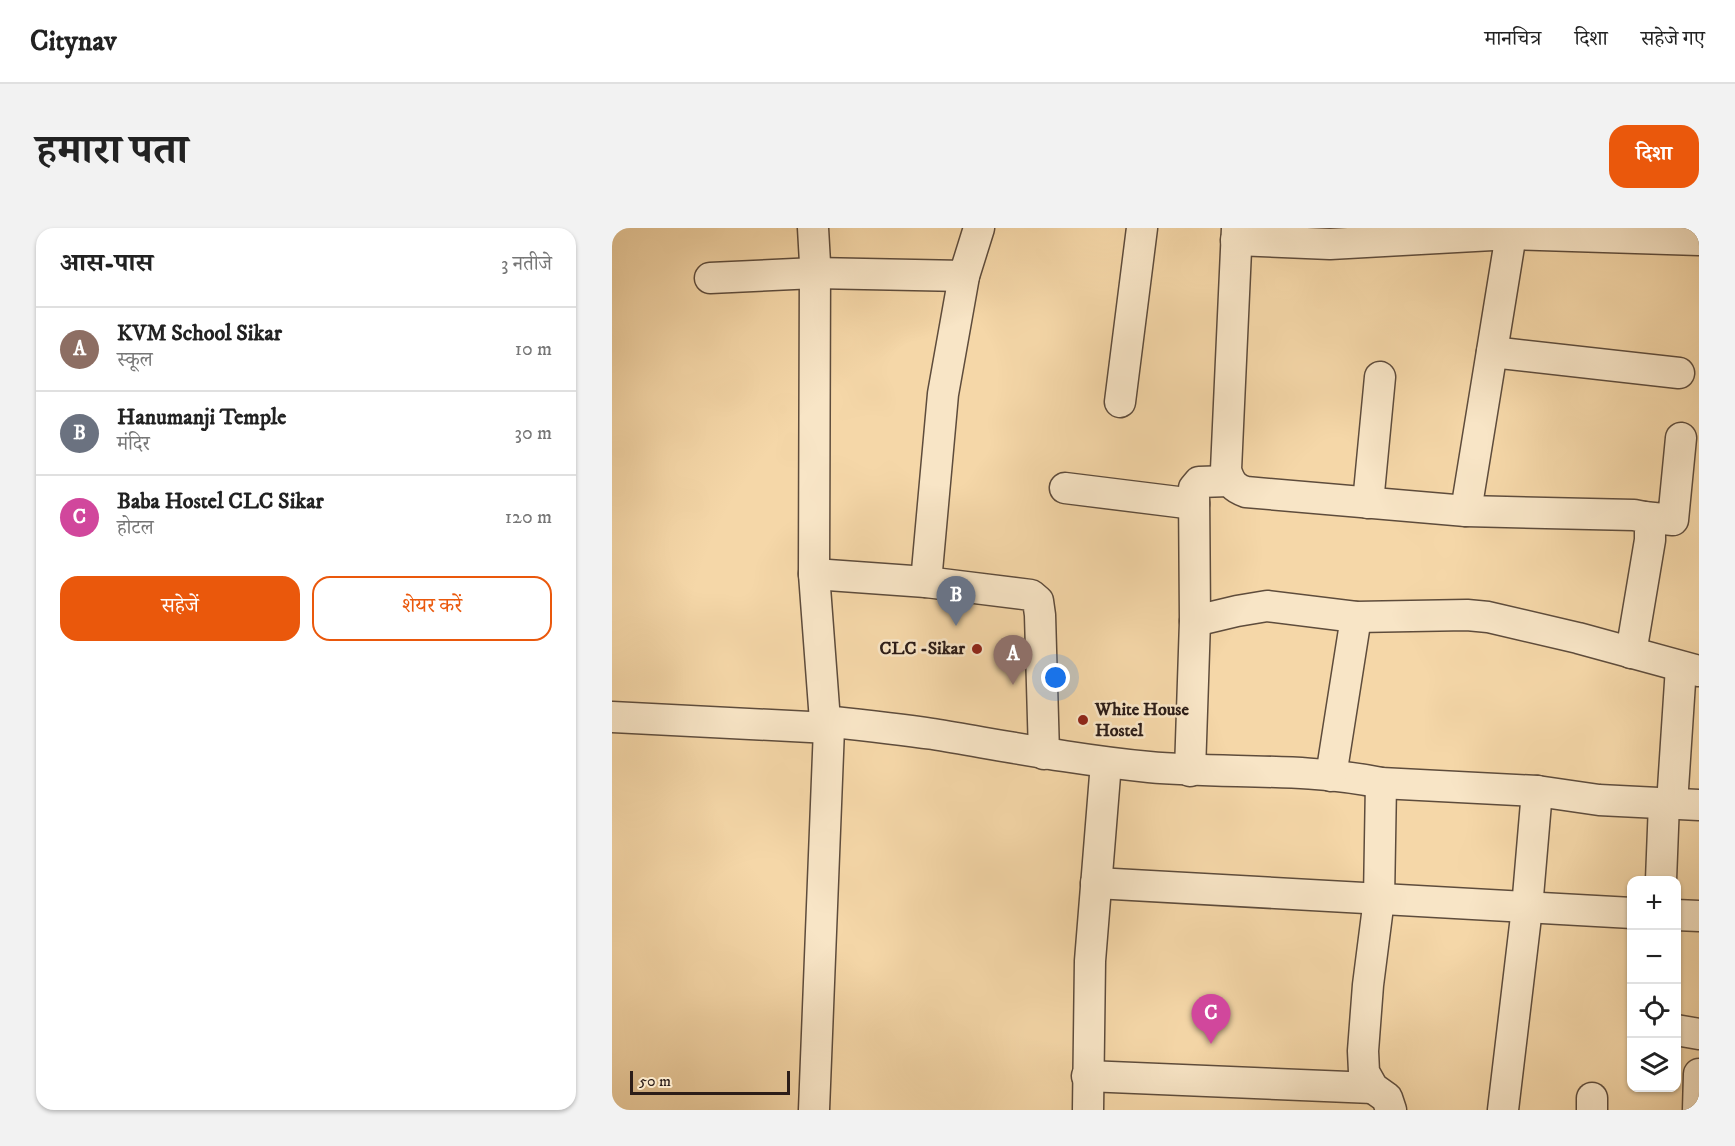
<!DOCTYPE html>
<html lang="hi">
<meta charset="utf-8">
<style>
:root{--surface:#fff;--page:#f2f2f2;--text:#222;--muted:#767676;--line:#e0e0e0;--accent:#ea580c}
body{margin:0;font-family:"IM FELL DW Pica","Noto Serif Devanagari",serif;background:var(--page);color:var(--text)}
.controls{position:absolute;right:18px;bottom:18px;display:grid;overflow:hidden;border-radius:12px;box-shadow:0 2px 4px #0004}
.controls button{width:54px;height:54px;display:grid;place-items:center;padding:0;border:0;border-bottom:2px solid var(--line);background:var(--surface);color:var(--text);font:30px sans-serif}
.scale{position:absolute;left:18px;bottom:15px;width:160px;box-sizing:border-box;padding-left:6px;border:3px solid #2c1d18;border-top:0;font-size:16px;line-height:21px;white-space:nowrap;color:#2c1d18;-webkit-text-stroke:4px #f8e5c6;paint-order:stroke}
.you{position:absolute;left:444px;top:450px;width:21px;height:21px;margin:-15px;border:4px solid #fff;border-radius:50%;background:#1a73e8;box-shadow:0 0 0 9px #1a73e833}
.badge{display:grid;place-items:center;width:39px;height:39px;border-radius:50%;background:var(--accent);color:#fff;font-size:20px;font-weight:700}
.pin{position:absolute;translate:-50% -50px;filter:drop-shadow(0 2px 3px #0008)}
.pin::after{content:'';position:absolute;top:32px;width:21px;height:18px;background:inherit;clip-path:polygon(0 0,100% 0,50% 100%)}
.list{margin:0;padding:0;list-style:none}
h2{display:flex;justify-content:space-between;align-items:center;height:78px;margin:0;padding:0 24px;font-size:26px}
h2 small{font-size:20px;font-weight:400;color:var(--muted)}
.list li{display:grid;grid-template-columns:39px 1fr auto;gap:18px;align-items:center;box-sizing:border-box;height:84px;padding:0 24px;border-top:2px solid var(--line)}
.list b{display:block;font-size:22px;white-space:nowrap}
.list p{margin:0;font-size:20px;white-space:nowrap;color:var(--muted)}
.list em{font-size:20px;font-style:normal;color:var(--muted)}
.actions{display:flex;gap:12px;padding:18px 24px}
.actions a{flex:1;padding:14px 0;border:2px solid var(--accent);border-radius:18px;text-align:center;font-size:21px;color:var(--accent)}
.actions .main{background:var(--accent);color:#fff}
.icon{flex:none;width:33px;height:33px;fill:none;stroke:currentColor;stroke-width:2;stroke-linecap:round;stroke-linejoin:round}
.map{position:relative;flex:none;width:1087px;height:882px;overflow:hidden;border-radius:18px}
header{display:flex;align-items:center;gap:36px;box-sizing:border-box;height:84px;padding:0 30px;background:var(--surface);border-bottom:2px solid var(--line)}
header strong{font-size:28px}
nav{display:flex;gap:33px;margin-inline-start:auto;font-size:21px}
.intro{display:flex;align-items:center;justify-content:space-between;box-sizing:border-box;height:144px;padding:0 36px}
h1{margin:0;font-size:42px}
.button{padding:15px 27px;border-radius:18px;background:var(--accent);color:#fff;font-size:21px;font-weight:700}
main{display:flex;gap:36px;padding:0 36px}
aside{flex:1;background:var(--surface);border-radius:18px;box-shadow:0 2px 4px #0004}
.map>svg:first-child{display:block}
</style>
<header>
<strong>Citynav</strong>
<nav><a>मानचित्र</a><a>दिशा</a><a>सहेजे गए</a></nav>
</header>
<div class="intro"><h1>हमारा पता</h1><a class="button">दिशा</a></div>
<main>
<aside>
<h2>आस-पास<small>3 नतीजे</small></h2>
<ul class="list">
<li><span class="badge" style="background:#8d6e63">A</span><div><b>KVM School Sikar</b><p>स्कूल</p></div><em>10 m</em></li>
<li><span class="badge" style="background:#6b7280">B</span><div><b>Hanumanji Temple</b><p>मंदिर</p></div><em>30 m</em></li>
<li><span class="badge" style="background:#d1479c">C</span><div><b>Baba Hostel CLC Sikar</b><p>होटल</p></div><em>120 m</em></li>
</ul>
<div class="actions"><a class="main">सहेजें</a><a>शेयर करें</a></div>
</aside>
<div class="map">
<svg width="1087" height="882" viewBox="0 0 1087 882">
<rect width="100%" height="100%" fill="#f5d7a8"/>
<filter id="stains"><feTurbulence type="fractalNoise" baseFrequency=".00333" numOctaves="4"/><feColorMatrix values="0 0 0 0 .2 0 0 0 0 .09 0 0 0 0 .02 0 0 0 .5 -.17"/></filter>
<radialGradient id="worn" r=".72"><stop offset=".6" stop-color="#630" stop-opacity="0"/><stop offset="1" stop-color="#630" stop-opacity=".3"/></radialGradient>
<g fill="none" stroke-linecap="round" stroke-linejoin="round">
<g stroke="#5e4c3c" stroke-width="33">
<g id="minor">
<path d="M 201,0 L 203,35 L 202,346 L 213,493 L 217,500 L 202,882"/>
<path d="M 625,0 L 614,242 C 618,255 622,260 634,264 L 854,283 L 1022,287 L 1032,289 L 1038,296 L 1038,312 L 1019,425"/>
<path d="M 624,12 L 718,16 L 899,6 L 1087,12"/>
<path d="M 98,50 L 203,45 L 352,48"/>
<path d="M 880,124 L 1067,145"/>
<path d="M 508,174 L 530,0"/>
<path d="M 453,260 L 582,276"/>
<path d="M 756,275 L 768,149"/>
<path d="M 854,283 L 900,0"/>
<path d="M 1032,289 L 1061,292 L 1069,210"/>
<path d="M 202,346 L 314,354 L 419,367 L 426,373 L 428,387 L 432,526"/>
<path d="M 314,354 L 331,166 L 352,48 L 367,0"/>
<path d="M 583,393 L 625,383 L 655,378 L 744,389 L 855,387 L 876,389 L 966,410 L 1087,443"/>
<path d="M 0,489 L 217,500"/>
<path d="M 213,493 C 249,497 285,501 321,506 C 393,518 464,532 537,539 C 614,546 693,539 769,555 L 925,563 L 987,572 L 1087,577"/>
<path d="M 578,543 L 583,393 L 582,260 L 587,254 L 617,253"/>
<path d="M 719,548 L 744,389"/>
<path d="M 769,555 L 767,671 L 756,757 L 751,823 L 752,844 L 761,860 L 775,870 L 779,882"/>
<path d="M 1060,576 L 1069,439"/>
<path d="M 1049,652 L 1052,575"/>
<path d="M 484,655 L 1020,685"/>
<path d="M 1064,687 L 1087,688"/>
<path d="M 1064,802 L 1087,806"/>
<path d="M 475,848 L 761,860"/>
<path d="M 476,882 L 478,733 L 494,535"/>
<path d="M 891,882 L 915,680 L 925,563"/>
<path d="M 980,882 L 980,870"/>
<path d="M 1086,882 L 1087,846"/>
</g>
</g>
<use href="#minor" stroke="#f8e5c6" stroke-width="30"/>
</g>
<g fill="#8f2418" stroke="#f8e5c6" stroke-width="2">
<circle cx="365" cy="421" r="6"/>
<circle cx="471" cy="492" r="6"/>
</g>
<g text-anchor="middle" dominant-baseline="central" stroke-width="5" stroke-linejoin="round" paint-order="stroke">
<g font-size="18" font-weight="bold" fill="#2c1d18" stroke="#f8e5c6" text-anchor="end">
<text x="353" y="421">CLC -Sikar</text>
<text x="483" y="482" text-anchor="start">White House<tspan x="483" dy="21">Hostel</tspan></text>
</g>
</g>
<rect width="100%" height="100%" filter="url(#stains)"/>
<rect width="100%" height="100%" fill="url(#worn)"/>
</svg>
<div class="controls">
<button>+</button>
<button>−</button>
<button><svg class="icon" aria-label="locate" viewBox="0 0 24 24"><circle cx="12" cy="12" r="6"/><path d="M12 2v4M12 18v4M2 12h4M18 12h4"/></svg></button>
<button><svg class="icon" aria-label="layers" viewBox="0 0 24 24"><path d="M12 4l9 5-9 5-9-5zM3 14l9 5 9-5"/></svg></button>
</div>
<div class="scale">50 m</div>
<div class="you"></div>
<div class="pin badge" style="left:401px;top:457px;background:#8d6e63">A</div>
<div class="pin badge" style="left:344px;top:398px;background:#6b7280">B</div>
<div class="pin badge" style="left:599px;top:816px;background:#d1479c">C</div>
</div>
</main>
